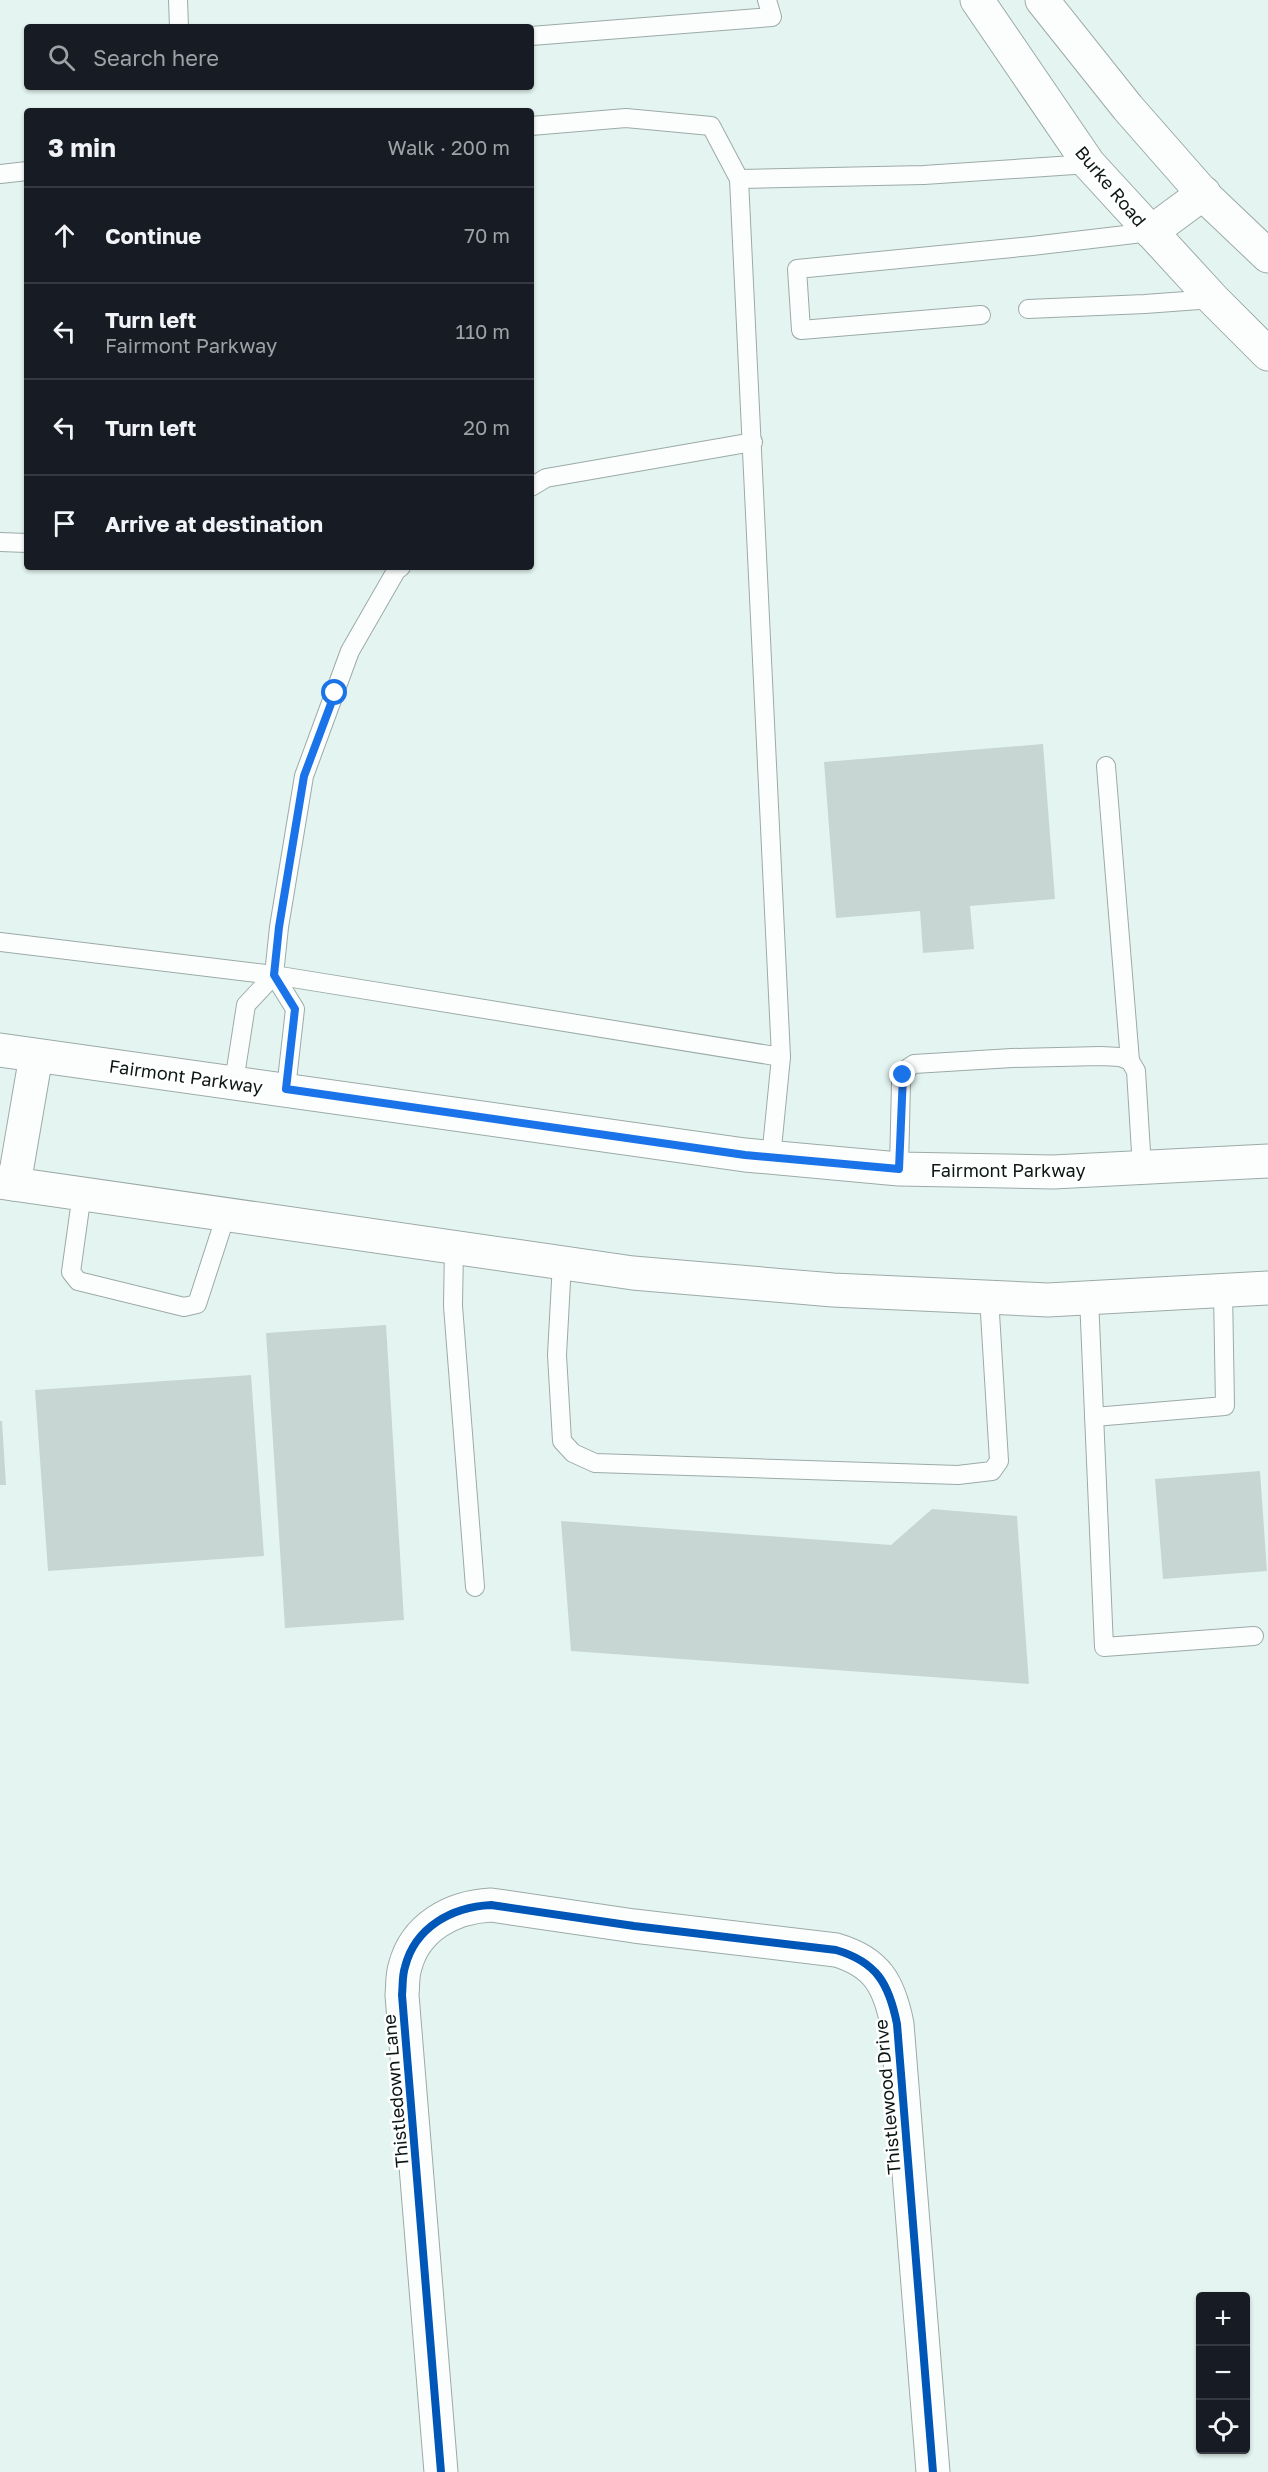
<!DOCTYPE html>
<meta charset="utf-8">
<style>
:root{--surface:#171b24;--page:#242831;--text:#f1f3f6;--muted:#9ea1a6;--line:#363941}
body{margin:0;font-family:"Golos Text",sans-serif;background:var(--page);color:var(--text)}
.controls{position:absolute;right:18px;bottom:18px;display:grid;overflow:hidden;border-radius:6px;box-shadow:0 2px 4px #0004}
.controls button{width:54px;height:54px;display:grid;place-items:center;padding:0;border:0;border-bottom:2px solid var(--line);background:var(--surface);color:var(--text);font:30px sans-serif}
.stop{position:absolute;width:18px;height:18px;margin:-14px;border:4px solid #1a73e8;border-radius:50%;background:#fff}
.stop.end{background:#1a73e8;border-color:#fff;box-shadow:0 2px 6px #0008}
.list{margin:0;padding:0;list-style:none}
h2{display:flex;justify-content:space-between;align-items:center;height:78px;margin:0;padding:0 24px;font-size:26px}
h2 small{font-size:20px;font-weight:400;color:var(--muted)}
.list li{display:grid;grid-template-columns:39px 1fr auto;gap:18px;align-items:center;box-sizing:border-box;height:96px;padding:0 24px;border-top:2px solid var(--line)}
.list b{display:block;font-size:22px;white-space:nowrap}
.list p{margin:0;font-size:20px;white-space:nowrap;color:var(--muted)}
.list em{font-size:20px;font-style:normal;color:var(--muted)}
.icon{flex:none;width:33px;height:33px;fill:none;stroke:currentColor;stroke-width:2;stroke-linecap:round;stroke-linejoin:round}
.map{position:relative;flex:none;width:1268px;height:2472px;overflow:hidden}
.search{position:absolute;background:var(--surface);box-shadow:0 2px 4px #0004;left:24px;top:24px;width:510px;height:66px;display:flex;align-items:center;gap:15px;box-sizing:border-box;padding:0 21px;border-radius:6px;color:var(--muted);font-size:22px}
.panel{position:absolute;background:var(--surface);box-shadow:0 2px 4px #0004;left:24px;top:108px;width:510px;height:462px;border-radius:6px}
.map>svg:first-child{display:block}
</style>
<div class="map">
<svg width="1268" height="2472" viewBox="0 0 1268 2472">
<rect width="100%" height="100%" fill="#e4f5f1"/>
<g fill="#c8d6d3">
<path d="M 1043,744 L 1055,899 L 970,906 L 974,949 L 923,953 L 920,911 L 836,918 L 824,762 Z"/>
<path d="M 386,1325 L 404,1620 L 285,1628 L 266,1333 Z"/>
<path d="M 251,1375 L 264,1556 L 48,1571 L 35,1390 Z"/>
<path d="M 0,1421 L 2,1421 L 6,1485 L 0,1485 Z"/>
<path d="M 1260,1471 L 1267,1571 L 1163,1579 L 1155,1479 Z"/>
<path d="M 932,1509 L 1017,1516 L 1029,1684 L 571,1651 L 561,1521 L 891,1545 Z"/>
</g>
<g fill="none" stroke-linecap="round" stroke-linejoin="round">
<g stroke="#9caaa7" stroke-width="20">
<g id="lane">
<path d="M 178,0 L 179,27"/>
<path d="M 531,36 L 772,17 L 767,0"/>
<path d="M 0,174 L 27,171"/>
<path d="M 739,179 L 924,175 L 1089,164"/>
<path d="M 1028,309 L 1145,304 L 1213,299"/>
<path d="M 981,315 L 801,330 L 797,269 L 1032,246 L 1151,232"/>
<path d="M 531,487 L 546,478 L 753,442"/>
<path d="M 0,542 L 27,543"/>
<path d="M 1106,766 L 1130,1061"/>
<path d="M 0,942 L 274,975 L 781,1057 L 739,179 L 711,126 L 626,118 L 531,126"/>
<path d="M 274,975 L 295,1009 L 286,1089"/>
<path d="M 234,1082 L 246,1005 L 274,975 L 279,927 L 304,776 L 350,651 L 396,571 L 401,567"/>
<path d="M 771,1158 L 781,1057"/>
<path d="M 899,1169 L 901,1082 L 908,1068 L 914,1064 L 1012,1058 L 1101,1056 L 1120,1057 L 1130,1061 L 1136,1071 L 1142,1168"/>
<path d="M 82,1193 L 71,1272 L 78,1281 L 184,1307 L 197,1304 L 226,1215"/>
<path d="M 454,1247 L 453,1306 L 475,1587"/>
<path d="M 562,1263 L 557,1355 L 562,1441 L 573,1453 L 595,1463 L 958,1475 L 992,1471 L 999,1461 L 989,1297"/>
<path d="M 1089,1298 L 1104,1647 L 1254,1636"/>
<path d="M 1094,1417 L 1225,1406 L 1223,1291"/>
</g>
</g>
<g stroke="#9caaa7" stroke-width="35">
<path id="street" d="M 441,2472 L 402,1995 C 403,1986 402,1976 405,1967 C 415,1927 452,1907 491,1905 L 634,1926 L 836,1950 C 877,1962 889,1984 897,2024 L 933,2472"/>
</g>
<g stroke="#9caaa7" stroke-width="35">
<g id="secondary">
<path d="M 977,0 L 1089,164 L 1213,299 L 1268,354"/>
<path d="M 1042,0 L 1128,108 L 1207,198 L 1268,256"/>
<path d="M 1151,232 L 1204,193"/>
<path d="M 0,1050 L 745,1155 L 899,1169 L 1053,1172 L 1268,1161"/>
<path d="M 0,1182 L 633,1273 L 833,1290 L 1048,1300 L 1268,1288"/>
<path d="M 14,1184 L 36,1056"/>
</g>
</g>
<use href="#lane" stroke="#fbfefd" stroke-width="18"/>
<use href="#street" stroke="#fbfefd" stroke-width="33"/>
<use href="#secondary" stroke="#fbfefd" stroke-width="33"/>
<g stroke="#fff" stroke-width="11">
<path id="cycleway" d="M 441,2472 L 402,1995 C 403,1986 402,1976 405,1967 C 415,1927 452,1907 491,1905 L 634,1926 L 836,1950 C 877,1962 889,1984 897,2024 L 933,2472"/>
</g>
<use href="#cycleway" stroke="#0057b8" stroke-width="8"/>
</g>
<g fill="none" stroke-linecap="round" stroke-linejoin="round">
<path stroke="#1a73e8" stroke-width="8" d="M 335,693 L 304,776 L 279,927 L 274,975 L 295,1009 L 286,1089 L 745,1155 L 899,1169 L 903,1075"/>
</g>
<g text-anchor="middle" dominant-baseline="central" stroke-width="5" stroke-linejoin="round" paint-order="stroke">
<g font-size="18" fill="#0c1815" stroke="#fff">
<text transform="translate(1111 186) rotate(50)">Burke Road</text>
<text transform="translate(186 1076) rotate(8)">Fairmont Parkway</text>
<text x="1008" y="1170">Fairmont Parkway</text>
<text transform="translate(395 2091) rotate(-95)">Thistledown Lane</text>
<text transform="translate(887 2097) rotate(-95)">Thistlewood Drive</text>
</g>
</g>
</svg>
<div class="controls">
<button>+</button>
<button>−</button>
<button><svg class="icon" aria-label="locate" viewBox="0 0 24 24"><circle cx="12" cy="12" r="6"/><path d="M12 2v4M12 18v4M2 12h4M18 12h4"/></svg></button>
</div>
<div class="stop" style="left:335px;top:693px"></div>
<div class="stop end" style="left:903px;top:1075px"></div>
<div class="search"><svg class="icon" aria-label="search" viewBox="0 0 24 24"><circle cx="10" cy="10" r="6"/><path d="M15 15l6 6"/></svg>Search here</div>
<section class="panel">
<h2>3 min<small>Walk · 200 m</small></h2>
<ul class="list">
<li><svg class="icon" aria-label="ahead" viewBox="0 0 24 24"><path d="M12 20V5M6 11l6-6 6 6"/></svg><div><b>Continue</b></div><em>70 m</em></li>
<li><svg class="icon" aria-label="left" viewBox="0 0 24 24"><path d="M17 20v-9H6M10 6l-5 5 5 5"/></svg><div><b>Turn left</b><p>Fairmont Parkway</p></div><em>110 m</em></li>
<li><svg class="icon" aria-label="left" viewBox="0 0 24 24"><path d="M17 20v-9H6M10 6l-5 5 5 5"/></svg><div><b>Turn left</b></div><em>20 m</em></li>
<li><svg class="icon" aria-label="arrive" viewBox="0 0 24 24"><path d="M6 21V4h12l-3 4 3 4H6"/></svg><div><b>Arrive at destination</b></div></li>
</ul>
</section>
</div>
